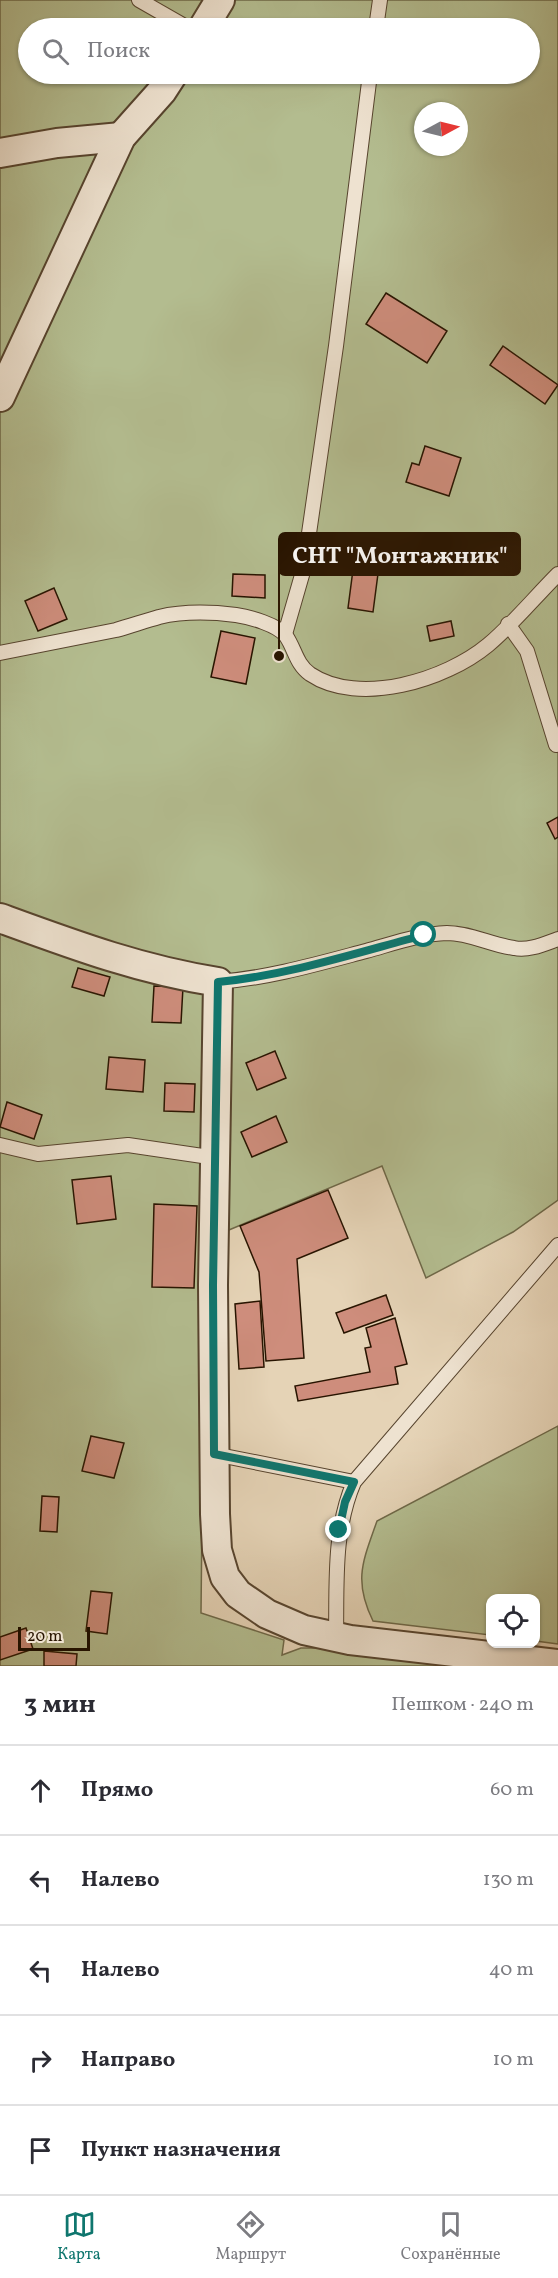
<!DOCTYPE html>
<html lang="ru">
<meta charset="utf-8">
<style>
:root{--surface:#fff;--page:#f2f2f3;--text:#2b2b33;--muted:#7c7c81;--line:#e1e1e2;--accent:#0f766e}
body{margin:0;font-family:Vollkorn,serif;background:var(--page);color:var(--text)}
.controls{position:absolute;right:18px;bottom:18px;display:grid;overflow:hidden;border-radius:12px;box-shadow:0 2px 4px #0004}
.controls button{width:54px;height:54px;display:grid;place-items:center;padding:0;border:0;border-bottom:2px solid var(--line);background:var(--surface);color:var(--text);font:30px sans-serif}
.compass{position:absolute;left:414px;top:102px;width:54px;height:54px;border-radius:50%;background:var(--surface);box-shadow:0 2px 4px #0004;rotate:83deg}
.scale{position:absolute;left:18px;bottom:15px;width:72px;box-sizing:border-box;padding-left:6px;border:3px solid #281400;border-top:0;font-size:16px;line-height:21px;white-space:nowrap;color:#281400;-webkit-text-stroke:4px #eee2d0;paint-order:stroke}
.stop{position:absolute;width:18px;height:18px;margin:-14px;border:4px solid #0f766e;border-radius:50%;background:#fff}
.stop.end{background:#0f766e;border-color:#fff;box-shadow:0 2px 6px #0008}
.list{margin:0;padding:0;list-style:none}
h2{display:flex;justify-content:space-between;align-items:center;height:78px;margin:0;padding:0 24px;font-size:26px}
h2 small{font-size:20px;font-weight:400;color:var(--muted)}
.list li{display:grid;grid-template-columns:39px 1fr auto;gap:18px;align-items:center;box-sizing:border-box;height:90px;padding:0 24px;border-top:2px solid var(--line)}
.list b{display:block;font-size:22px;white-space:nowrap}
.list em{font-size:20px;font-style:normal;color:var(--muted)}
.icon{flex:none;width:33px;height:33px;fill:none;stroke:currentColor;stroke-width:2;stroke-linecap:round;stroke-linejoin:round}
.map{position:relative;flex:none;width:558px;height:1666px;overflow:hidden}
.search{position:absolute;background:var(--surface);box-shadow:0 2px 4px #0004;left:18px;right:18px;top:18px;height:66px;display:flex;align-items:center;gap:15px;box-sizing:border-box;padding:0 21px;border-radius:33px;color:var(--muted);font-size:22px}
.sheet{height:528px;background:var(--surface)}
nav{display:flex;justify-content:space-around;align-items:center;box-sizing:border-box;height:84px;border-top:2px solid var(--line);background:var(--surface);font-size:16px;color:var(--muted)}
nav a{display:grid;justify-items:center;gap:3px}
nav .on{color:var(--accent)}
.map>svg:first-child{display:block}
</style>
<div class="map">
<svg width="558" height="1666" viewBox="0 0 558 1666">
<rect width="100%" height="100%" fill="#e5d3b6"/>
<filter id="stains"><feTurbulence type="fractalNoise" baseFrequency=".00333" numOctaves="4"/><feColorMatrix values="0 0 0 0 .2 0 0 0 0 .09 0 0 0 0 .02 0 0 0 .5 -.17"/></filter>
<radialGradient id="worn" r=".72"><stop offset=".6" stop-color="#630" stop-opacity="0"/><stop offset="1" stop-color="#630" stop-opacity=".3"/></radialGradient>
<g fill="#b3bc8f" stroke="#6e6848" stroke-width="1.5" fill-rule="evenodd">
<path d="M 0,0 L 558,0 L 558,1200 L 513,1232 L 426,1278 L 382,1166 L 205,1240 L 201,1613 L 284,1640 L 282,1655 L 301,1648 L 319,1648 L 453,1666 L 0,1666 ZM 28,28 L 530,28 L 530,74 L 28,74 ZM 423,111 L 459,111 L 459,147 L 423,147 Z"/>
<path d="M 558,1426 L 558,1644 L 536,1641 L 536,1598 L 490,1598 L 490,1635 L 373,1621 C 353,1580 363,1561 377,1521 Z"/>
</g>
<g fill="#ce8d7c" stroke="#281400" stroke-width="1.5">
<path d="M 386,293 L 447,331 L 427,363 L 366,324 Z"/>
<path d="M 503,346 L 558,385 L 545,404 L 490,365 Z"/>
<path d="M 425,446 L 461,458 L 449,496 L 406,482 L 412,463 L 419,465 Z"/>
<path d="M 354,562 L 379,566 L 373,612 L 348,608 Z"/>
<path d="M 233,574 L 265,575 L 265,598 L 232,596 Z"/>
<path d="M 54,588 L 67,619 L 38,631 L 25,601 Z"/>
<path d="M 451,621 L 454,636 L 430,641 L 427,626 Z"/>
<path d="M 221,631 L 255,638 L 246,684 L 211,677 Z"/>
<path d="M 558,817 L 558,837 L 555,839 L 547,823 Z"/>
<path d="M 78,968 L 110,977 L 104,996 L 72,987 Z"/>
<path d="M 154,986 L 183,987 L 181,1023 L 152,1022 Z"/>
<path d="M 275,1051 L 286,1078 L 257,1090 L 246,1063 Z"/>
<path d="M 109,1057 L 145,1060 L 143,1092 L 106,1089 Z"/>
<path d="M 165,1083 L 195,1084 L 194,1112 L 164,1111 Z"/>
<path d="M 7,1102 L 42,1115 L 34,1139 L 0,1127 Z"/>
<path d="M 276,1116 L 287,1142 L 252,1157 L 241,1132 Z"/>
<path d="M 111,1176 L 116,1219 L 77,1224 L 72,1180 Z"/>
<path d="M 328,1190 L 348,1238 L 297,1259 L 304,1358 L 266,1361 L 259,1272 L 240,1226 Z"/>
<path d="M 154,1204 L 197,1206 L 194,1288 L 152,1287 Z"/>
<path d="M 386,1295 L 393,1315 L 344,1333 L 336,1313 Z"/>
<path d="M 260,1301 L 264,1367 L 239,1369 L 235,1304 Z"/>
<path d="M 395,1318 L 407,1364 L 395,1367 L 398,1384 L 298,1401 L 295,1386 L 370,1372 L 365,1348 L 371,1347 L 366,1328 Z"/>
<path d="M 91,1436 L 124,1443 L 114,1478 L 82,1471 Z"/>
<path d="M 42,1496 L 59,1497 L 57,1532 L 40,1531 Z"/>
<path d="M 91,1591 L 112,1593 L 107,1634 L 86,1631 Z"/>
<path d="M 26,1628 L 33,1649 L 0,1660 L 0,1637 Z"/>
<path d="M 44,1651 L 77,1654 L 76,1666 L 44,1666 Z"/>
</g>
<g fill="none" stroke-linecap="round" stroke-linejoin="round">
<g stroke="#57442e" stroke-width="16">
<g id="service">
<path d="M 139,0 L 188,28"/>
<path d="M 376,28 L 380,0"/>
<path d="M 508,624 L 527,651 L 556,745"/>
<path d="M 285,634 L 304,568 L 336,346 L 370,74"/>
<path d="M 0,653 C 39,645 77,638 116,630 C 130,626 145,621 159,617 C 184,611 212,612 236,615 C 250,617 278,625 286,636 C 295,649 296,664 310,674 C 359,707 446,680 488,645 C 511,626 535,597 558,574"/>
<path d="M 218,982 C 269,978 317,964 366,951 C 392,944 419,934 447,933 C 470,933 491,945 514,948 C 529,951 544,944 558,939"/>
<path d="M 0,1145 L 38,1154 L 128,1145 L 216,1158"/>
<path d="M 214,1454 L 354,1482"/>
<path d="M 336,1637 C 337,1584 333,1531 354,1482 L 558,1245"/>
</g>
</g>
<g stroke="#57442e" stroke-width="32">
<g id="minor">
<path d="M 203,28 L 220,0"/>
<path d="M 0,153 L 57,143 L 121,137"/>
<path d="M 0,397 L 121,137 L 162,91 L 173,74"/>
<path d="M 0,918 C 74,945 141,970 218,982 L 213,1285 L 215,1514 L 217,1550 L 225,1577 L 238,1594 L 267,1614 L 304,1630 L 350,1640 L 558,1664"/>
</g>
</g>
<use href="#service" stroke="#eee2d0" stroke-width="14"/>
<use href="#minor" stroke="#eee2d0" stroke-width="28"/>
</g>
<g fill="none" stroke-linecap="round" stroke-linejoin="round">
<path stroke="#0f766e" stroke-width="8" d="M 339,1530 L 345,1502 L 354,1482 L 214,1454 L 213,1285 L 218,982 C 289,975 356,953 424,935"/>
</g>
<path fill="none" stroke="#281400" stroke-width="2" d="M279 656L279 554"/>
<circle fill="#281400" stroke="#eee2d0" stroke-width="2" cx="279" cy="656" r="6"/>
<rect fill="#281400" stroke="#281400" stroke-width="2" x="279" y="533" width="241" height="42" rx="6"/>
<g font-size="24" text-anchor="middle" font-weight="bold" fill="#fff">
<text x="400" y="563">СНТ "Монтажник"</text>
</g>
<rect width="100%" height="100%" filter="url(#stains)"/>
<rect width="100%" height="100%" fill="url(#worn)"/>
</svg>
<div class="controls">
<button><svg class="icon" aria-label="locate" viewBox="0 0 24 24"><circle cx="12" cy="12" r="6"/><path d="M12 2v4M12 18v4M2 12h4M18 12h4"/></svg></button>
</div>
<svg class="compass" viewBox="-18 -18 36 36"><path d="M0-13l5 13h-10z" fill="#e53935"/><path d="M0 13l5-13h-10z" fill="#7c7c81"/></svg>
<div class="scale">20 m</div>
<div class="stop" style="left:424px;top:935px"></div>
<div class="stop end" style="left:339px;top:1530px"></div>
<div class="search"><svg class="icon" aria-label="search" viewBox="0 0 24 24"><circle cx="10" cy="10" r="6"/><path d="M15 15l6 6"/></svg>Поиск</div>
</div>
<section class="sheet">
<h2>3 мин<small>Пешком · 240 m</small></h2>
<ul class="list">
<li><svg class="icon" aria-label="ahead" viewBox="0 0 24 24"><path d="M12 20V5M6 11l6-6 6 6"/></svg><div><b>Прямо</b></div><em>60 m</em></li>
<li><svg class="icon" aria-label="left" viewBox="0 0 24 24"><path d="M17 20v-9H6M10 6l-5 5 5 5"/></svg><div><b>Налево</b></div><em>130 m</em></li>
<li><svg class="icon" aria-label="left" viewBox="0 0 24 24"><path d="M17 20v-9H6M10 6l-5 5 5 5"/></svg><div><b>Налево</b></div><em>40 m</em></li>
<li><svg class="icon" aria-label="right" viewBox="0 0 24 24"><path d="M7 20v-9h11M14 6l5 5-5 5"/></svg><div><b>Направо</b></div><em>10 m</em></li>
<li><svg class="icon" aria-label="arrive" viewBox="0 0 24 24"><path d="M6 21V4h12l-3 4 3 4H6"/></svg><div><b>Пункт назначения</b></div></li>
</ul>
</section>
<nav>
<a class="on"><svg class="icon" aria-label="map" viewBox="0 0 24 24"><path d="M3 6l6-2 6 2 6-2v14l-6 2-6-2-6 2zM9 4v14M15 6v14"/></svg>Карта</a>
<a><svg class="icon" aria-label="directions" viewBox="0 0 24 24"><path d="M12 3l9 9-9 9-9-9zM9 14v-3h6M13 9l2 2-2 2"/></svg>Маршрут</a>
<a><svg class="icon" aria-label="saved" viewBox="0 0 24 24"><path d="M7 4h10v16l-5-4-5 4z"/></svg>Сохранённые</a>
</nav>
